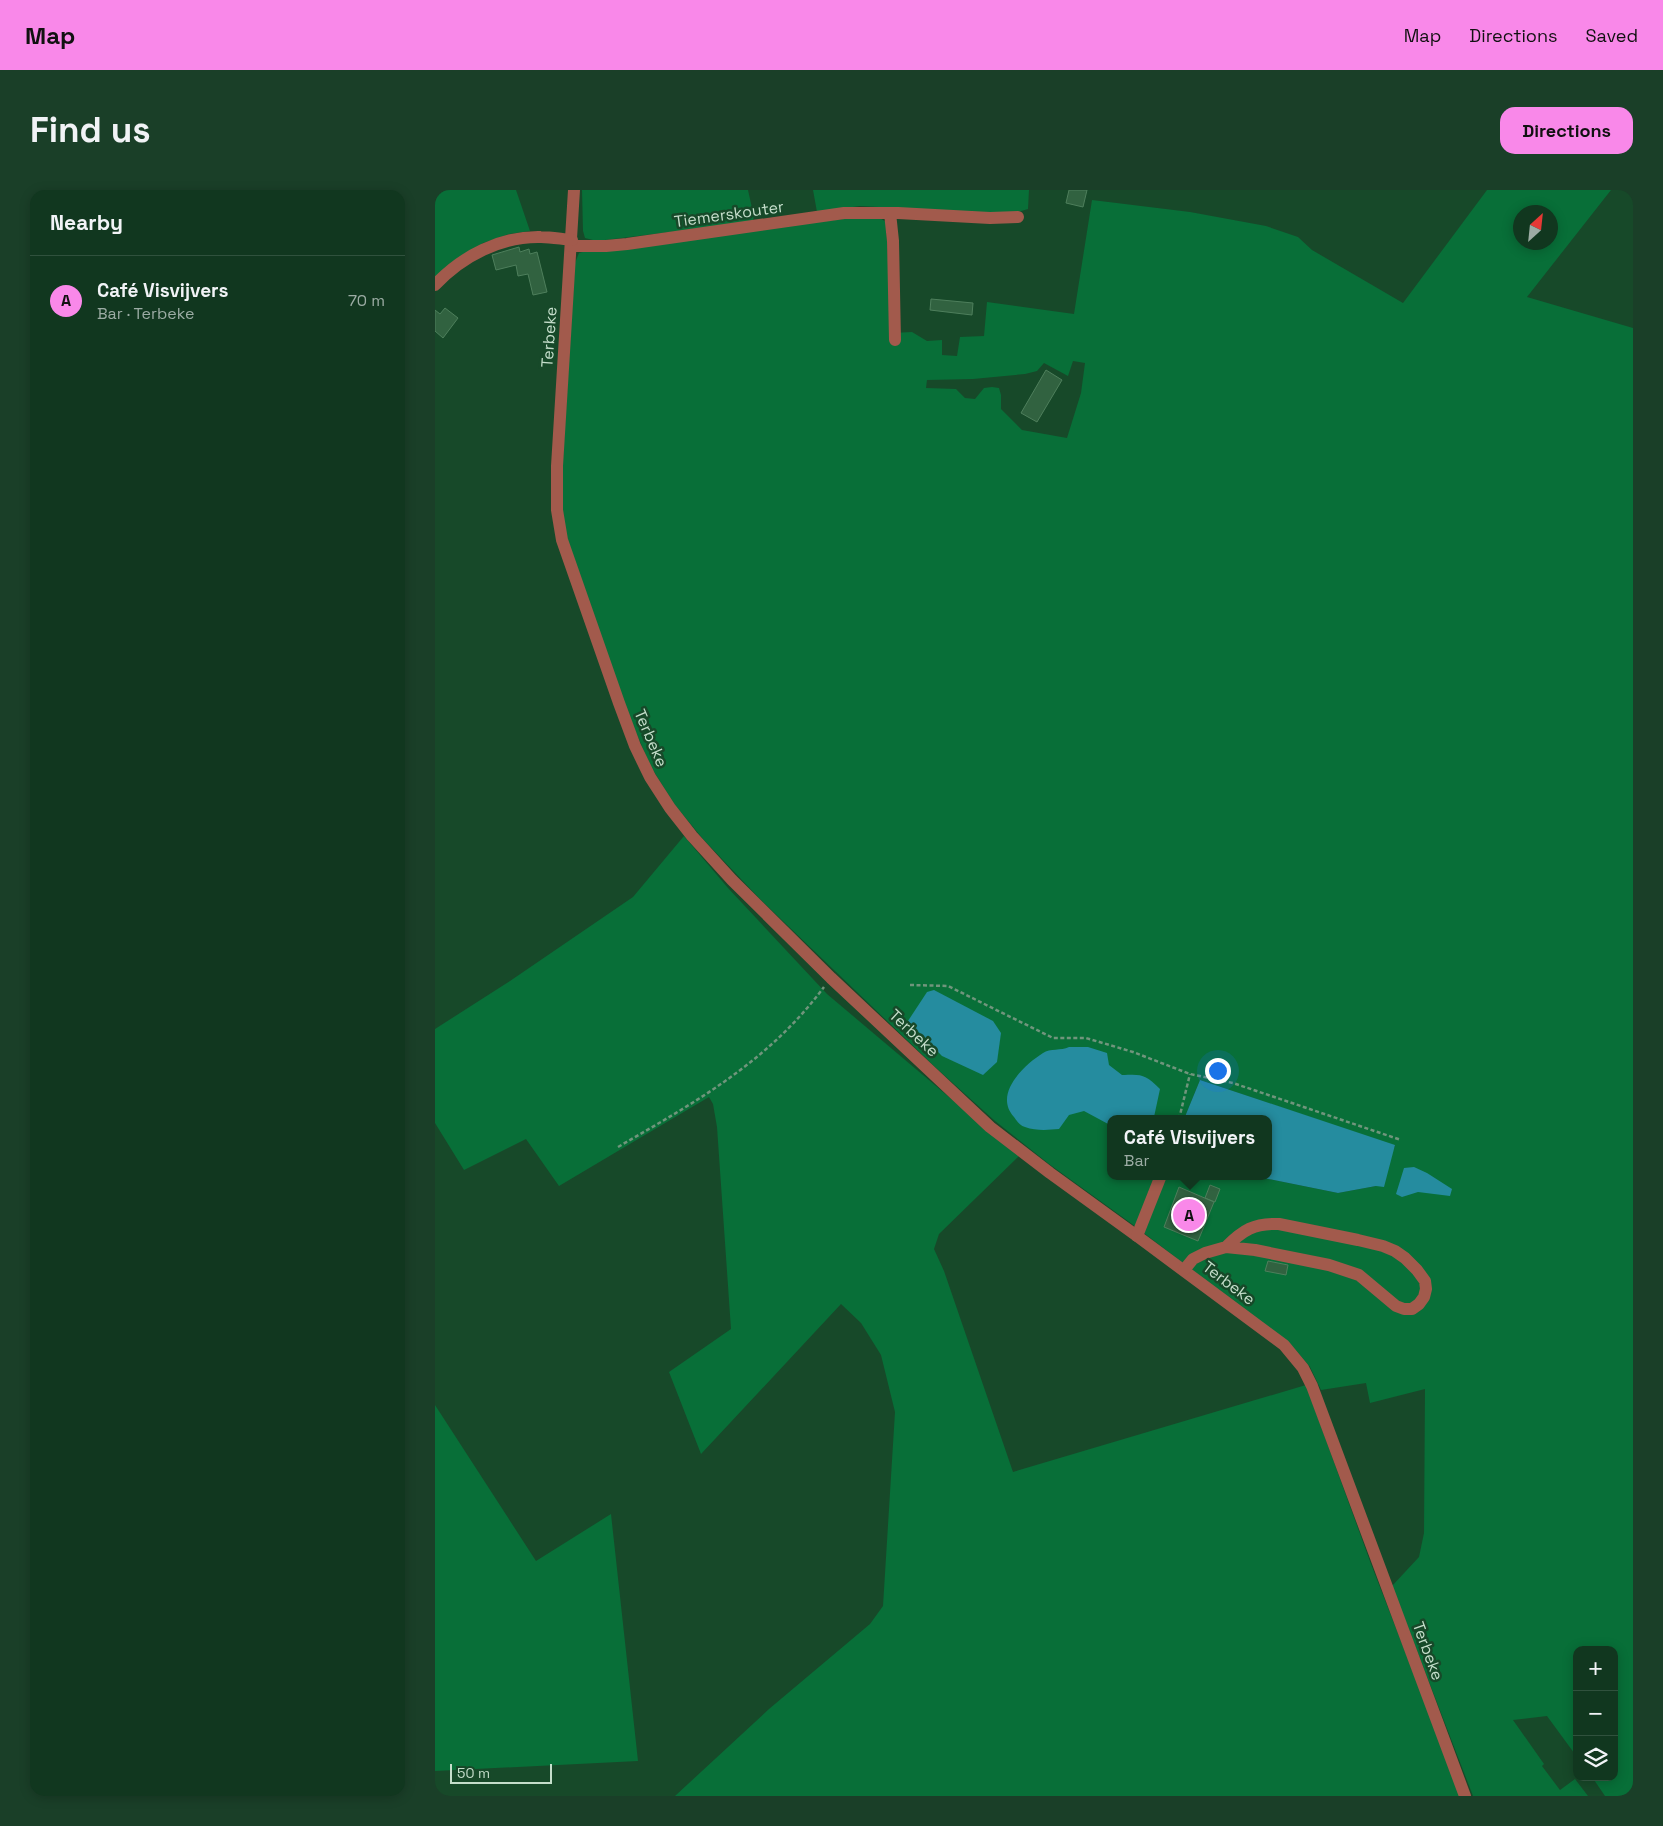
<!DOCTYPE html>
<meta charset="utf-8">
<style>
:root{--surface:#11371f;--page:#1a3f28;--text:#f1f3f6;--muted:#9caca4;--line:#30513d;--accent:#f988e9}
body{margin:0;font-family:"Space Grotesk",sans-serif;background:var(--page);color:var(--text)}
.controls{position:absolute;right:15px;bottom:15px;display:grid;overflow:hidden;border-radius:10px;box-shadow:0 2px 12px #0003}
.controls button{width:45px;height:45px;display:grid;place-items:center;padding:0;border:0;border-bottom:1px solid var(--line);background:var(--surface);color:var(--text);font:25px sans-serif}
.compass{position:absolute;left:1078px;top:15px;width:45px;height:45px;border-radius:50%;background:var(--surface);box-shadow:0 2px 12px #0003;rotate:27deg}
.scale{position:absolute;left:15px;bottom:12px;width:102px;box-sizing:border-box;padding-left:5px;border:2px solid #c5decb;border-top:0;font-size:14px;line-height:18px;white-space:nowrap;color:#c5decb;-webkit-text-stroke:4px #174929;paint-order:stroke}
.you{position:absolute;left:782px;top:880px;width:18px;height:18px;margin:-12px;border:4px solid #fff;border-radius:50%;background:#1a73e8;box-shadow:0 0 0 8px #1a73e833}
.badge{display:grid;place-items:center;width:32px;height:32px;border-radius:50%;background:var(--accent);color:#111;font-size:16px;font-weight:700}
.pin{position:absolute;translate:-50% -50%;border:2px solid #fff;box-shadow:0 1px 5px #0006}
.popup{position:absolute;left:672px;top:925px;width:165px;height:65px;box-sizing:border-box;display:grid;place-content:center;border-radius:10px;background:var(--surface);filter:drop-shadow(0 1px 4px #0005);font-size:16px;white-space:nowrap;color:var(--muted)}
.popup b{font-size:19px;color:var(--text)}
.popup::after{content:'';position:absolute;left:50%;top:100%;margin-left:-10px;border:10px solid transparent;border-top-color:var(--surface)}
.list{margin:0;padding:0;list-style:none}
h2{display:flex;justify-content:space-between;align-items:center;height:65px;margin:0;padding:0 20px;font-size:21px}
h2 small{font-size:16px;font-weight:400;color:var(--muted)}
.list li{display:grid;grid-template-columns:32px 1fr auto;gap:15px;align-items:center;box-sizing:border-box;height:90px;padding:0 20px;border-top:1px solid var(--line)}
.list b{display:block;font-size:19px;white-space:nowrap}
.list p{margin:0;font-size:16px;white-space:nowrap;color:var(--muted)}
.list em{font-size:16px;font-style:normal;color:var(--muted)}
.icon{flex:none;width:28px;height:28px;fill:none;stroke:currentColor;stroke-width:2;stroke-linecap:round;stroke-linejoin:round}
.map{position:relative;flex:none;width:1198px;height:1606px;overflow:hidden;border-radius:15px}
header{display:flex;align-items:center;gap:30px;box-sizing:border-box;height:70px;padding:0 25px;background:var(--accent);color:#111}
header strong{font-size:24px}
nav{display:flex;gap:28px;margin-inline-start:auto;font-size:18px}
.intro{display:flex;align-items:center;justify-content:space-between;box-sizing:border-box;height:120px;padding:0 30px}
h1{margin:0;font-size:35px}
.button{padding:12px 22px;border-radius:15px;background:var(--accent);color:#111;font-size:18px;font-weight:700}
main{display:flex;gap:30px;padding:0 30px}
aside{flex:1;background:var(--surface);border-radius:15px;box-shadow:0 2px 12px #0003}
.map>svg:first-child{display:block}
</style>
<header>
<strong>Map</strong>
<nav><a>Map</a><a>Directions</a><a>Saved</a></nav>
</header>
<div class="intro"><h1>Find us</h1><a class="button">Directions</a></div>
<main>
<aside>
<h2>Nearby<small></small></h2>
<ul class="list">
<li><span class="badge">A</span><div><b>Café Visvijvers</b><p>Bar · Terbeke</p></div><em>70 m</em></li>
</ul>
</aside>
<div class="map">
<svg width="1198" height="1606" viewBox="0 0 1198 1606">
<rect width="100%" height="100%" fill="#174929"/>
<g fill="#086f38" fill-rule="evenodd">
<path d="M 0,0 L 81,0 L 95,41 L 74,44 L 48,53 L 0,87 Z"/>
<path d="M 147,0 L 313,0 L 319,27 L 317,32 L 162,51 L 150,48 L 148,41 Z"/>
<path d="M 378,0 L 594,0 L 593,19 L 576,24 L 425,16 L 382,22 Z"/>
<path d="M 1052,0 L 1176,0 L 1092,107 L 1198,138 L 1198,1606 L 1170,1606 L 1157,1587 L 1179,1587 L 1179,1460 L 1142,1460 L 1142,1567 L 1112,1526 L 1078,1530 L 1109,1574 L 1107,1576 L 1125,1600 L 1140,1589 L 1153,1606 L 1038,1606 L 957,1396 L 984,1367 L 989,1343 L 990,1199 L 935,1213 L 931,1193 L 886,1200 L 875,1177 L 858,1157 L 697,1034 L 614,974 L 560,931 L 500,877 L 324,708 L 268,649 L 240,615 L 216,577 L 193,524 L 133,351 L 129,335 L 126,299 L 140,73 L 144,63 L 151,61 L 432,26 L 445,28 L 451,32 L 457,143 L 477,142 L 492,151 L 507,150 L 507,165 L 522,166 L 525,147 L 549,146 L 552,112 L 639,124 L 657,10 L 755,22 L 831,36 L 863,47 L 877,60 L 968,113 ZM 1086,22 L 1116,22 L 1116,52 L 1086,52 ZM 638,171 L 650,173 L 646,203 L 632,248 L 587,240 L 566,219 L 566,205 L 564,198 L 557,197 L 549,198 L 540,209 L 530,208 L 521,199 L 491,198 L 492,190 L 538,189 L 590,184 L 602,181 L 609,173 L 633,186 ZM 765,890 L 960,956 L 941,996 L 903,1003 L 819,986 L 754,986 L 753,988 L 751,986 L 675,986 L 675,929 L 749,929 Z"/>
<path d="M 249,646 L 293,698 L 392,804 L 584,966 L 504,1044 L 499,1059 L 509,1081 L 578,1282 L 871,1195 L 936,1374 L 978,1482 L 1025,1606 L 240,1606 L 334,1519 L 435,1434 L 448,1416 L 460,1222 L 446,1165 L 426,1133 L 406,1114 L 266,1264 L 234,1182 L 296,1139 L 282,937 L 278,914 L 274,907 L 124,996 L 91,949 L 29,980 L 0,933 L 0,839 L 75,791 L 198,707 Z"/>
<path d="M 0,1215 L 101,1371 L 176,1324 L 203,1571 L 0,1581 Z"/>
</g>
<g fill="#258c9f">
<path d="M 499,800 L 558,831 L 566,843 L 562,872 L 548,885 L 507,866 L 473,831 L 492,802 Z"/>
<path d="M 634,857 L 653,857 L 672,863 L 674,875 L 687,885 C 707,884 710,884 725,899 L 719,927 L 717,929 L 675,929 L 675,935 L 649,921 L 634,925 L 624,939 C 613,940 601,941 590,937 C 585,936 582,931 579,927 C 558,904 589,875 608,863 C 615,858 626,861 634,857 Z"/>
<path d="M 765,890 L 960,955 L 949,997 L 941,996 L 903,1003 L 819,986 L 833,986 L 833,929 L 749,929 Z"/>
<path d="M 979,977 L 992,983 L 1017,999 L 1015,1006 L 983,1002 L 967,1007 L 961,1004 L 969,978 Z"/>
</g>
<g fill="#316240" stroke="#4e7f5c">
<path d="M 634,0 L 652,0 L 648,17 L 631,13 Z"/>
<path d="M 84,57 L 85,62 L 94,59 L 95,64 L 102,62 L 112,102 L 98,105 L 93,84 L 83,86 L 81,75 L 61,80 L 57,65 Z"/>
<path d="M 496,109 L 538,113 L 537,125 L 495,120 Z"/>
<path d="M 10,118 L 23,128 L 8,148 L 0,141 L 0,120 L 5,124 Z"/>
<path d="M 611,180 L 627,190 L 602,232 L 586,223 Z"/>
<path d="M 775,995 L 785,999 L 780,1012 L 770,1008 Z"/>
<path d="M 744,997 L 779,1012 L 763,1051 L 729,1037 Z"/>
<path d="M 833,1071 L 853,1075 L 851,1085 L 830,1081 Z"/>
</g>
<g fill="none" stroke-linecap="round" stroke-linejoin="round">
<g stroke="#70957c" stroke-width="2.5" stroke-dasharray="4 2.5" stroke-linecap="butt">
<path d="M 475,795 L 513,796 L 618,848 L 651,848 L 698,862 L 755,884 L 798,893 L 966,950"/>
<path d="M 744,929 L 755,884"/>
<path d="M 183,957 C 262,911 333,872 389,797"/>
</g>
<g stroke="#a25a4c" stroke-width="12">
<path d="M 139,0 L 122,276 L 122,320 L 127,350 L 184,513 L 200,556 L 215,587 L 235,618 L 257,646 L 297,690 L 396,788 L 555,937 L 615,983 L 702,1046 L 849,1155 L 868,1178 L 877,1196 L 1030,1606"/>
<path d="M 455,23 L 458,51 L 460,150"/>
<path d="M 136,56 L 171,56 L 192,54 L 409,23 L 463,23 L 555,28 L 583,27"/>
<path d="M 0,95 C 27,66 66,46 106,47 C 116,47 126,49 137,50"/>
<path d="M 702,1046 L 725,988"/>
<path d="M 749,1080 L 758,1069 L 770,1063 L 791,1057 L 820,1060 L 894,1075 L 924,1085 L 961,1116 L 969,1119 L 977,1119 L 984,1114 L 989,1107 L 991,1099 L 990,1091 L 982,1080 L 970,1068 L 960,1061 L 948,1056 L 923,1050 L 844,1034 C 819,1033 808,1040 791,1057"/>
</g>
</g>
<g text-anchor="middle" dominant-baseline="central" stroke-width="5" stroke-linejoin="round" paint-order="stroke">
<g font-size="16" fill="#c5decb" stroke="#174929">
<text transform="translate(294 24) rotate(-8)">Tiemerskouter</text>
<text transform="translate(114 147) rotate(-86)">Terbeke</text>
<text transform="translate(216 548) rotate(67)">Terbeke</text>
<text transform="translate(479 843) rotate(43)">Terbeke</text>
<text transform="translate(794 1093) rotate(37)">Terbeke</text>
<text transform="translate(993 1461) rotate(70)">Terbeke</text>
</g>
</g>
</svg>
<div class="controls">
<button>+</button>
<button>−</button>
<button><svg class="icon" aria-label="layers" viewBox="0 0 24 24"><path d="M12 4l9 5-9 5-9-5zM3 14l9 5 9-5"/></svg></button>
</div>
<svg class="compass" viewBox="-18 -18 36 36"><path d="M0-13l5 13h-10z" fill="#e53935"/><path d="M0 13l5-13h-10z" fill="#9caca4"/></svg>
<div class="scale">50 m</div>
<div class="you"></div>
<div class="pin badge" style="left:754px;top:1025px">A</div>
<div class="popup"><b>Café Visvijvers</b>Bar</div>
</div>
</main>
